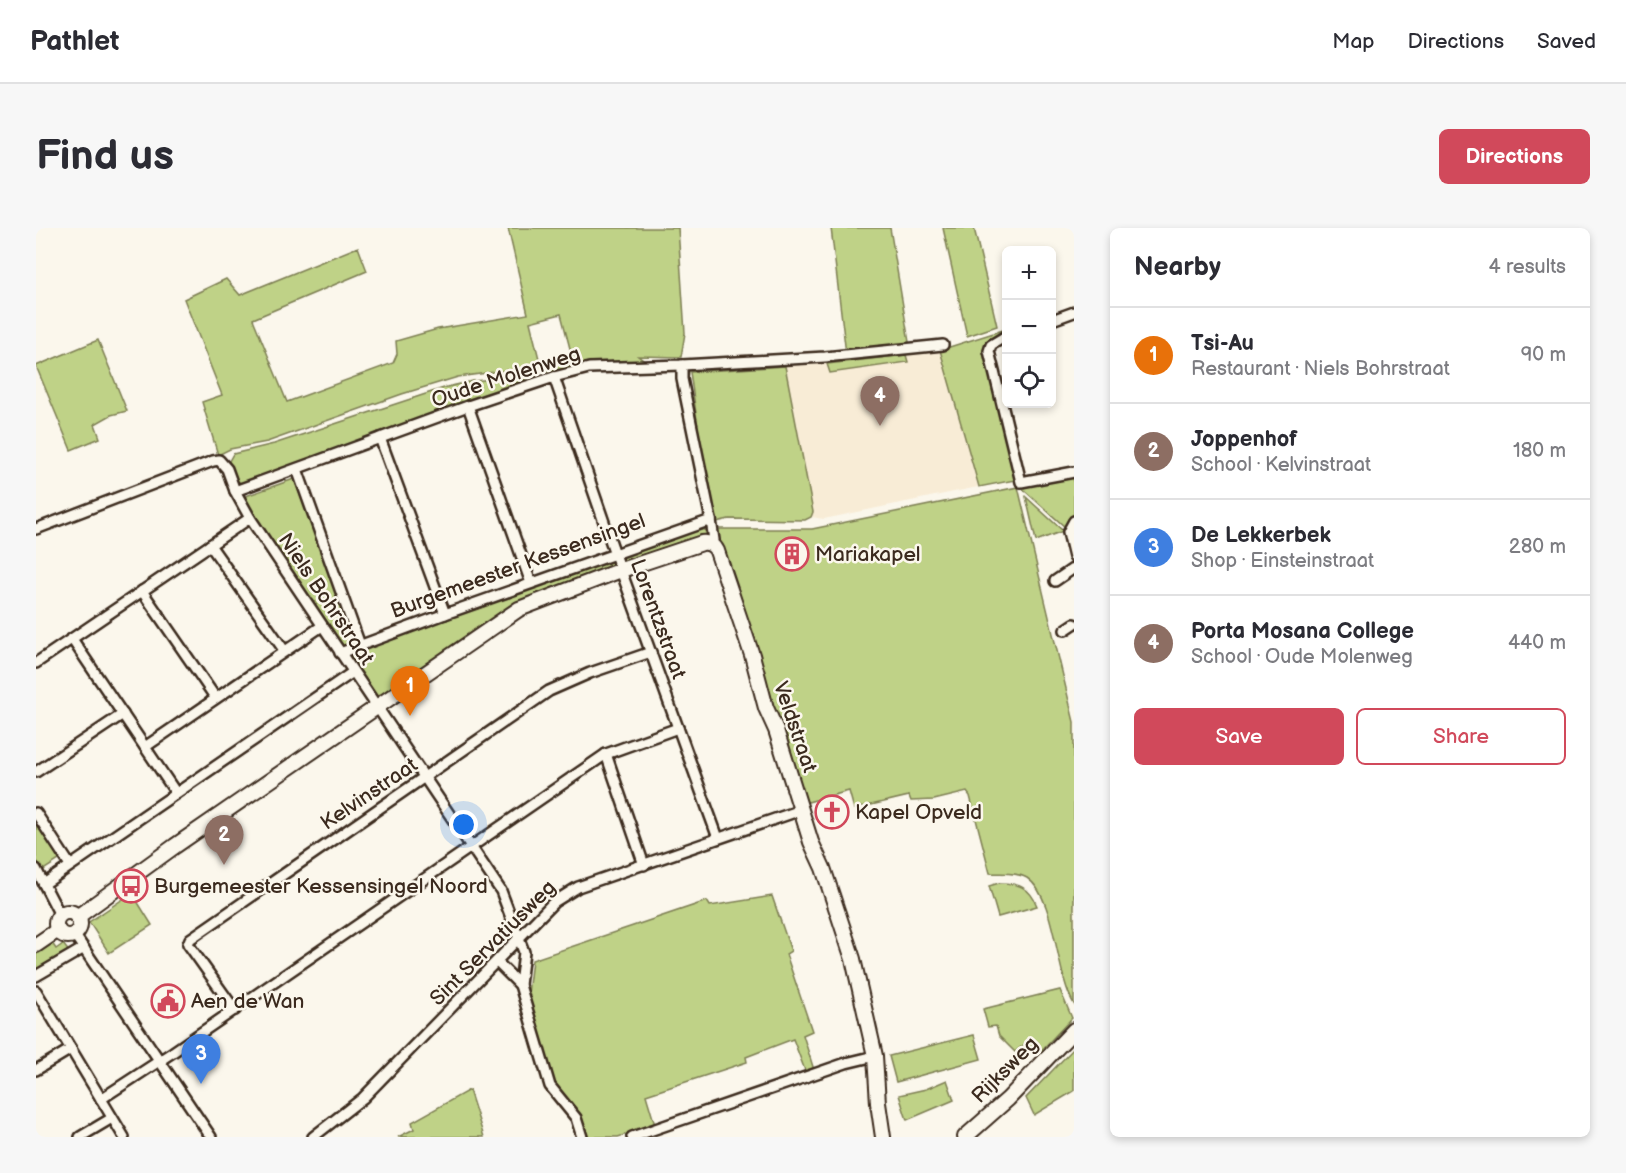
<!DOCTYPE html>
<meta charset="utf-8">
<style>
:root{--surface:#fff;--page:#f7f7f7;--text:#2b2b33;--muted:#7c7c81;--line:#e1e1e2;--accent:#d1495b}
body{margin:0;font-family:"Balsamiq Sans",sans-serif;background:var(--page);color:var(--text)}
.controls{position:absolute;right:18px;top:18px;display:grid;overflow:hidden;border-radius:9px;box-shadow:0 3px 9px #0003}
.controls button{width:54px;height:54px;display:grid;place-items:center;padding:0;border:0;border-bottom:2px solid var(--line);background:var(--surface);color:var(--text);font:30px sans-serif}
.you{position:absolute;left:428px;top:597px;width:21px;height:21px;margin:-15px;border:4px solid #fff;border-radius:50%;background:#1a73e8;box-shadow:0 0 0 9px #1a73e833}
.badge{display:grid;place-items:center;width:39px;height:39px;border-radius:50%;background:var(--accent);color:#fff;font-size:20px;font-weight:700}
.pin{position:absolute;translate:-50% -50px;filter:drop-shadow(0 2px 3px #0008)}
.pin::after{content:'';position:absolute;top:32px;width:21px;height:18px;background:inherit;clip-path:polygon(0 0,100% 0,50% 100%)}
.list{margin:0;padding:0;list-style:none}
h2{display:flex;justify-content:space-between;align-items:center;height:78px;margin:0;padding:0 24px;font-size:26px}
h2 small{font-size:20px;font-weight:400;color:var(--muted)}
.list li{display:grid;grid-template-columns:39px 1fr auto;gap:18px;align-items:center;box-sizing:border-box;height:96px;padding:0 24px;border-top:2px solid var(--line)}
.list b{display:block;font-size:22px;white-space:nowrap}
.list p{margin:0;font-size:20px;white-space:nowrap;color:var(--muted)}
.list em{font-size:20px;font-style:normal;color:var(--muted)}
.actions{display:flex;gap:12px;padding:18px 24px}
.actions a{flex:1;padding:14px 0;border:2px solid var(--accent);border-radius:9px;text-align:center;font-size:21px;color:var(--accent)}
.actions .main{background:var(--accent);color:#fff}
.icon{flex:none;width:33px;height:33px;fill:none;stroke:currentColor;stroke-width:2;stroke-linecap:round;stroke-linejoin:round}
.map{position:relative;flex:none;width:1038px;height:909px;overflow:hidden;border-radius:9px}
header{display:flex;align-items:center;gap:36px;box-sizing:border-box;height:84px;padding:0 30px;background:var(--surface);border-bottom:2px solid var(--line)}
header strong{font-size:28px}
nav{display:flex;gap:33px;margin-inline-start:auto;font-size:21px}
.intro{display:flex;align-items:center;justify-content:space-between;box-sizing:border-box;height:144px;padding:0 36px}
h1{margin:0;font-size:42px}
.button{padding:15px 27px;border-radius:9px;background:var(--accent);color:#fff;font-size:21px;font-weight:700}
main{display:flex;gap:36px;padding:0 36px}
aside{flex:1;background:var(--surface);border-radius:9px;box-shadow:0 3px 9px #0003}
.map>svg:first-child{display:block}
</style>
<header>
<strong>Pathlet</strong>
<nav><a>Map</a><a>Directions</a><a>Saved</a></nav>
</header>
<div class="intro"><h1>Find us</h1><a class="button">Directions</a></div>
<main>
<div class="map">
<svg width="1038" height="909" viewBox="0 0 1038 909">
<rect width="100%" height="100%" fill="#fbf7ec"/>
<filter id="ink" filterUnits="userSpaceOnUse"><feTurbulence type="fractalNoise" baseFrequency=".0167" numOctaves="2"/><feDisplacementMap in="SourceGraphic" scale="12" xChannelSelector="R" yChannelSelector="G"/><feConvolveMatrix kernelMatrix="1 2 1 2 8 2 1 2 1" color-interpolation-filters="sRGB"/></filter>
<g filter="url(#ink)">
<path fill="#f8ecd6" d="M 908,120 L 942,259 L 788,291 L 775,289 L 777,284 L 749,138 Z"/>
<g fill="#bfd287" stroke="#7d7e52" stroke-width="1.5" fill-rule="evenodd">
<path d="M 472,0 L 642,0 L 649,105 L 645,129 L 602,128 L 610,134 L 548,137 L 526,143 L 473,142 L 422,149 L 366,166 L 231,214 L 194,221 L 182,227 L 166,174 L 186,167 L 148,71 L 190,51 L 204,67 L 322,19 L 331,43 L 217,91 L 251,174 L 357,135 L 361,126 L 360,113 L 402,101 L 492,86 ZM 525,86 L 537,132 L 504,135 L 494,94 Z"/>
<path d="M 795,0 L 854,0 L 874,120 L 810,126 Z"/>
<path d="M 907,0 L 938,0 L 961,98 L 931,108 Z"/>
<path d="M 970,101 L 970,106 C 960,111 949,113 948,125 L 979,252 L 943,259 L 904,122 Z"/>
<path d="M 62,112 L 91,183 L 75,187 L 59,196 L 64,210 L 35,222 L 0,138 Z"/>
<path d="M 870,127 L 872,134 L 794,145 L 791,136 Z"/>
<path d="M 749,138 L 777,284 L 775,289 L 769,292 L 693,291 L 680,294 L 665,220 L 654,144 Z"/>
<path d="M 498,147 L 515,148 L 207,256 L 198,251 L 193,233 L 197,226 L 238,216 L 411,159 L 437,153 Z"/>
<path d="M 1038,249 L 1038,288 L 1032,291 L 1028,298 L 988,262 L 987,258 Z"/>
<path d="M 258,251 L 320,415 L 306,421 L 212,283 L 207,269 Z"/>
<path d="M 982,259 L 1038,494 L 1038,776 C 1019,745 1020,669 991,650 C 981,644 965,646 954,645 L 934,568 L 931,564 L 898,572 L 875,573 L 873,568 L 818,581 L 813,563 L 768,575 L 695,358 L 680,301 L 776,301 Z"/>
<path d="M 990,269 L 1027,303 L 1000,313 Z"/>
<path d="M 668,299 L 671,309 L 587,338 L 583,328 Z"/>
<path d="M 577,330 L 581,341 L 503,369 L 342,475 L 309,427 Z"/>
<path d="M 0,591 L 26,630 L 6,643 L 0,631 Z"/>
<path d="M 963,655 C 982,655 994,659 1001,678 L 962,689 L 953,658 Z"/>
<path d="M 96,665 L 116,697 L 73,725 L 53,694 Z"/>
<path d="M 736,668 L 755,723 L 750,726 L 776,803 L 767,807 L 778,842 L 770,845 L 757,811 L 710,829 L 711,834 L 610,867 L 619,897 L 582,909 L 550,909 L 543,888 L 517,853 L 492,766 L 496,732 L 671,673 L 674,678 Z"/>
<path d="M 16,715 L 20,721 L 27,716 L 34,725 L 0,746 L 0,725 Z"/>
<path d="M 1024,762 L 1036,790 L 1001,827 L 990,815 L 979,824 L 963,808 L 960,798 L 952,799 L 947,781 Z"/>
<path d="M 938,807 L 945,831 L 860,854 L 853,828 Z"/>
<path d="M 1038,820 L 1038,863 L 998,887 L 990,870 Z"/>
<path d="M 911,852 L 918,872 L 871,892 L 863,867 L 890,861 Z"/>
<path d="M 433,862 L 448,909 L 362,909 L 378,901 L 376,894 Z"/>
</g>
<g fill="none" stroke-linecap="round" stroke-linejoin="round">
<g stroke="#3b2a1e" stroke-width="14">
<g id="street">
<path d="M 1016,92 L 1038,84"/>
<path d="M 970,108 L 955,117 L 953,123 L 985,254 L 1038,244"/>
<path d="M 646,137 L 646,151 L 675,292 L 678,312 L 676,316"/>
<path d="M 518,149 L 579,326 L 682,610"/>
<path d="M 432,178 L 495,355"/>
<path d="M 344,210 L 409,386"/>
<path d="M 261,241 L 324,417"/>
<path d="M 199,263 L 432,178 L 518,149 L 553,140 L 646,137 L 789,129 L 907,117"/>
<path d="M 1038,293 L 1032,304 L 1038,329"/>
<path d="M 0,301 L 177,233 L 183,232 L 191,241 L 199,263 L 214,290 L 465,663 L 488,724 L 484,757 L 514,858 L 540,890 L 546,909"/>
<path d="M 174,317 L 248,422"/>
<path d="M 1019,353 L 1038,340"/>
<path d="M 106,363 L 179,469"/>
<path d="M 1029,402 L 1038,396"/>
<path d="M 36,411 L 140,565"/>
<path d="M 304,425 L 409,386 L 675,292"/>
<path d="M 0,435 L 214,290"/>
<path d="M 109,519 L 286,398"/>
<path d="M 570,526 L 608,637"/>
<path d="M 0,544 L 87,486"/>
<path d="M 0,585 L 34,637"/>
<path d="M 0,641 L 24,687"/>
<path d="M 8,656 L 317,444"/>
<path d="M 38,706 L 175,909"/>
<path d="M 461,734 L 484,757"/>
<path d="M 0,748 L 48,720"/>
<path d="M 0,763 L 88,909"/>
<path d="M 199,782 L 152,716 L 154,711 L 513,463 L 554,445 L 615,424"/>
<path d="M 0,842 L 35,821"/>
<path d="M 65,871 L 137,824 L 570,526 L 642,500"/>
<path d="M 44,909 L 76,890"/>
<path d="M 277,909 L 327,870 L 518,674 L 542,659 L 765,582"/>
<path d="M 596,909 L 810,835 L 839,828"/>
</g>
</g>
<g stroke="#3b2a1e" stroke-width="18">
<g id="secondary">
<circle cx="32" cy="696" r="12"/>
<path d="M 41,689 L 139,618 L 483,381 L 585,342 L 666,315 C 673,314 678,317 681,323 L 716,427 L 730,480 L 740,502 L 775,614 L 787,640 L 817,731 L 839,828 L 842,875 L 847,909"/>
<path d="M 0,717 L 22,702"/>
<path d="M 929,909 L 972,871 L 1038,802"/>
</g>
</g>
<use href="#street" stroke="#fbf7ec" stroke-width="9"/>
<use href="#secondary" stroke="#fbf7ec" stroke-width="14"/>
</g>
</g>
<defs>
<g id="building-ring" transform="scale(1.725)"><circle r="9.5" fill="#fbf7ec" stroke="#d1495b" stroke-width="1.5"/><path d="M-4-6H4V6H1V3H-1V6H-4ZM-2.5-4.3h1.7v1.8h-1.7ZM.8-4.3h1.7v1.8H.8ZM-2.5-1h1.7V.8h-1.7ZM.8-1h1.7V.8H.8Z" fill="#d1495b"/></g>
<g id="church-ring" transform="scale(1.725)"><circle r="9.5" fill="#fbf7ec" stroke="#d1495b" stroke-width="1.5"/><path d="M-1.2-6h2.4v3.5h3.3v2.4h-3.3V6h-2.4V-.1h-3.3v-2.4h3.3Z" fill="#d1495b"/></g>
<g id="bus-ring" transform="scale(1.725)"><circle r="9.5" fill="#fbf7ec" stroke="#d1495b" stroke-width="1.5"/><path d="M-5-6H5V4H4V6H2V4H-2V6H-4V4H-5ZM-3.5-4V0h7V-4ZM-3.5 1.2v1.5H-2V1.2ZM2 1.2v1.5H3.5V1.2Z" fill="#d1495b"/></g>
<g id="civic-ring" transform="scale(1.725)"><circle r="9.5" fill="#fbf7ec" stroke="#d1495b" stroke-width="1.5"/><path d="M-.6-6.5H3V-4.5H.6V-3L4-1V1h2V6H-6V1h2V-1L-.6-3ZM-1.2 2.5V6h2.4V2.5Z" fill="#d1495b"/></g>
</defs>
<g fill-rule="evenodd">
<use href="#building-ring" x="756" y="326"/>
<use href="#church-ring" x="796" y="584"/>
<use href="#bus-ring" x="95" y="658"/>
<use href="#civic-ring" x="132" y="773"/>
</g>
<g text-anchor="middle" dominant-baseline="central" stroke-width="5" stroke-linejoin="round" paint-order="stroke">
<g font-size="21" fill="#3b2a1e" stroke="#fbf7ec">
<text transform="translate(470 149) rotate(-18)">Oude Molenweg</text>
<text transform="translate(482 338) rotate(-20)">Burgemeester Kessensingel</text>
<text transform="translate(290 371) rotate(56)">Niels Bohrstraat</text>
<text transform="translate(622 391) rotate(70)">Lorentzstraat</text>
<text transform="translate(759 499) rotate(71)">Veldstraat</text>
<text transform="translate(333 566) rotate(-34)">Kelvinstraat</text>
<text transform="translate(457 715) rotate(-45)">Sint Servatiusweg</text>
<text transform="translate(969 842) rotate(-45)">Rijksweg</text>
</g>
<g font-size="21" fill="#3b2a1e" stroke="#fbf7ec" text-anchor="start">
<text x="779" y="326">Mariakapel</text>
<text x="819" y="584">Kapel Opveld</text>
<text x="118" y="658">Burgemeester Kessensingel Noord</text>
<text x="155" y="773">Aen de Wan</text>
</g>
</g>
</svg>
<div class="controls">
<button>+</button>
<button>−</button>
<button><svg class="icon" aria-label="locate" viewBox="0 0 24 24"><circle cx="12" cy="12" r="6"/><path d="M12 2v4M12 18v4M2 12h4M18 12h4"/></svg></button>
</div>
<div class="you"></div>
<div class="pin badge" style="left:374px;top:488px;background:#e8710a">1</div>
<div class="pin badge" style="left:188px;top:637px;background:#8d6e63">2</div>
<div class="pin badge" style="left:165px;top:856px;background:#3f7fe0">3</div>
<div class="pin badge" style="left:844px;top:198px;background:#8d6e63">4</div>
</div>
<aside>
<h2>Nearby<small>4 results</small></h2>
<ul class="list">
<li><span class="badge" style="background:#e8710a">1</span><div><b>Tsi-Au</b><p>Restaurant · Niels Bohrstraat</p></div><em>90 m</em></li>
<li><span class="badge" style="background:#8d6e63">2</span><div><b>Joppenhof</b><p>School · Kelvinstraat</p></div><em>180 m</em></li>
<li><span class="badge" style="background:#3f7fe0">3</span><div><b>De Lekkerbek</b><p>Shop · Einsteinstraat</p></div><em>280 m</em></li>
<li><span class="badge" style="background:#8d6e63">4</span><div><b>Porta Mosana College</b><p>School · Oude Molenweg</p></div><em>440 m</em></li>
</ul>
<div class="actions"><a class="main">Save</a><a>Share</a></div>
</aside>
</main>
